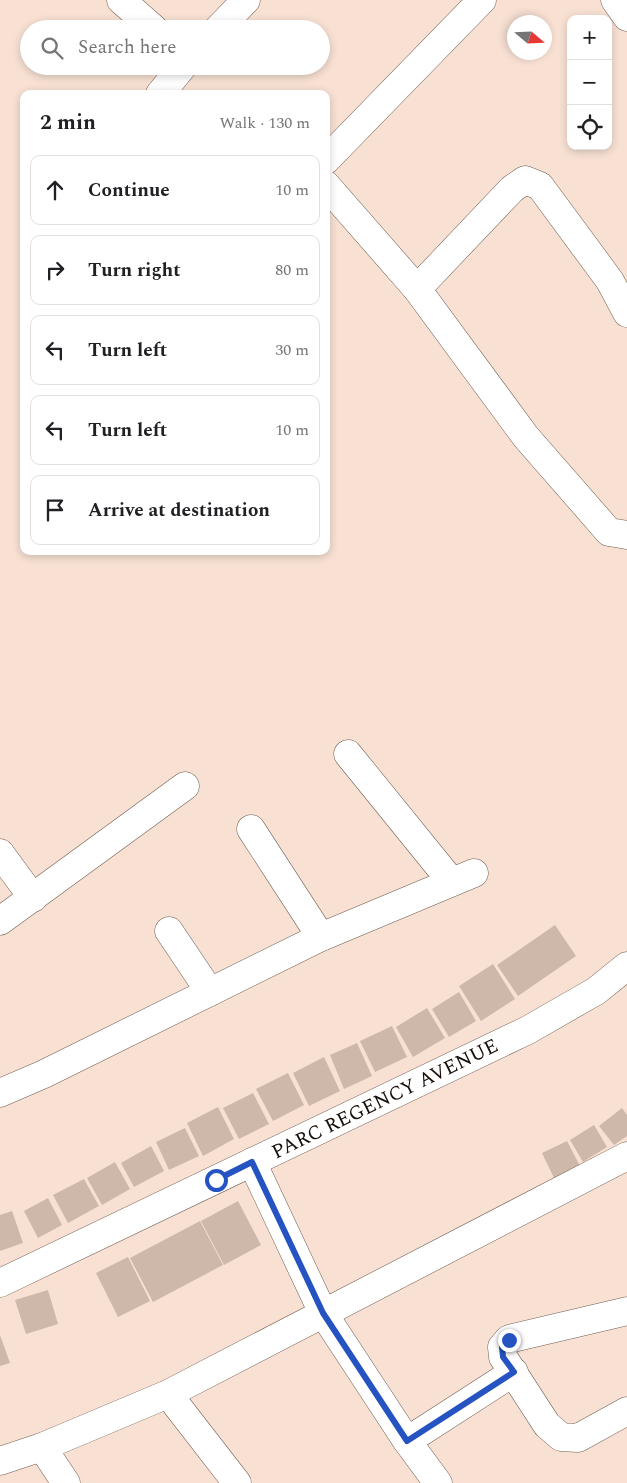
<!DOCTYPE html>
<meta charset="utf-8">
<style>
:root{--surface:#fff;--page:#f2f2f2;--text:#202124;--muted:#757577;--line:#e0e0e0}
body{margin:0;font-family:Spectral,serif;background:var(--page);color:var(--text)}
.controls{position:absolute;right:15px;top:15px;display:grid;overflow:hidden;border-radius:10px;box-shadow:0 2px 8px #0003}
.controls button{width:45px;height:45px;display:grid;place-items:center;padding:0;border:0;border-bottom:1px solid var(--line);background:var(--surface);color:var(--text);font:25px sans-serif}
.compass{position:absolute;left:507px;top:15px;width:45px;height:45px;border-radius:50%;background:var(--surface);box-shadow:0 2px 8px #0003;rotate:109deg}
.stop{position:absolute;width:15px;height:15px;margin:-11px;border:4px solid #2554c2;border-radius:50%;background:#fff}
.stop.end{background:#2554c2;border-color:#fff;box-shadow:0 1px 5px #0008}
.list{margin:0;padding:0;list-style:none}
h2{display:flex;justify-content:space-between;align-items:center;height:65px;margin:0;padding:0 20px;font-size:21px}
h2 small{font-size:16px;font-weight:400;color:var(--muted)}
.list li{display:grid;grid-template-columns:32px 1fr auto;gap:15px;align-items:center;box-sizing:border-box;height:70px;margin:0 10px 10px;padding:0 10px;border:1px solid var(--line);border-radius:10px}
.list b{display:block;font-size:19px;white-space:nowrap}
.list em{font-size:16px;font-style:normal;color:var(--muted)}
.icon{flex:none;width:28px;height:28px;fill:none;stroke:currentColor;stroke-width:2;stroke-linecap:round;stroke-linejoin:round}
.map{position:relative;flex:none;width:627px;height:1483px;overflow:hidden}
.search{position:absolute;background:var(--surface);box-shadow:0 2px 8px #0003;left:20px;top:20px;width:310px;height:55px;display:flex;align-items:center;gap:12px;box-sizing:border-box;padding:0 18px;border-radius:28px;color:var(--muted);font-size:19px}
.panel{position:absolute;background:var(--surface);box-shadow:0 2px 8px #0003;left:20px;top:90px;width:310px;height:465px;border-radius:10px}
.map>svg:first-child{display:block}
</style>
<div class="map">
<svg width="627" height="1483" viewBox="0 0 627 1483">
<rect width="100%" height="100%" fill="#f8e1d3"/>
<g fill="#ceb8aa">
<path d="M 555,925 L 576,956 L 518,996 L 497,965 Z"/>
<path d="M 493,964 L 515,999 L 481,1021 L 459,986 Z"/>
<path d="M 459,992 L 476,1021 L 449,1037 L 432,1009 Z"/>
<path d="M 427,1008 L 445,1038 L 413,1057 L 396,1027 Z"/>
<path d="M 392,1026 L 407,1057 L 375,1072 L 360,1041 Z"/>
<path d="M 357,1043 L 372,1076 L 344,1089 L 330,1055 Z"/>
<path d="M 324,1057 L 340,1091 L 309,1106 L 293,1073 Z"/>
<path d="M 288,1073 L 304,1105 L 273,1121 L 256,1089 Z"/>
<path d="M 253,1093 L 269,1124 L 239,1139 L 223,1108 Z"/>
<path d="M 218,1107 L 234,1139 L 203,1156 L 187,1123 Z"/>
<path d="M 622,1108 L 627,1115 L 627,1136 L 614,1145 L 599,1126 Z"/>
<path d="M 594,1125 L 607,1147 L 583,1162 L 570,1140 Z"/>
<path d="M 185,1128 L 199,1156 L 169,1170 L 156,1142 Z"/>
<path d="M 567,1141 L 580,1166 L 554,1178 L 542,1153 Z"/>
<path d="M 151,1146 L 164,1171 L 134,1187 L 121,1163 Z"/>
<path d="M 115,1162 L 130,1189 L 102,1205 L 87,1178 Z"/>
<path d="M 84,1179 L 99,1206 L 68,1223 L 53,1195 Z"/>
<path d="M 48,1198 L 62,1225 L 38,1238 L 24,1211 Z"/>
<path d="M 238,1201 L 261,1245 L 224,1265 L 201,1221 Z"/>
<path d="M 12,1211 L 23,1243 L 0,1251 L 0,1215 Z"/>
<path d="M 200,1221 L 223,1265 L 153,1302 L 130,1258 Z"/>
<path d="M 128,1257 L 150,1301 L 118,1317 L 96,1273 Z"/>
<path d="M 48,1290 L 58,1324 L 26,1334 L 15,1300 Z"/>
<path d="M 0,1335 L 10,1363 L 0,1366 Z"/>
</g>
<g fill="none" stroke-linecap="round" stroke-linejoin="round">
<g stroke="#6f5c50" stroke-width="29">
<g id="minor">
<path d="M 121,0 L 154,29"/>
<path d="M 615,0 L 627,17"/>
<path d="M 218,29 L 246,0"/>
<path d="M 160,94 L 183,66"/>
<path d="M 326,160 L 482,0"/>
<path d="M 326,185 L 417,289 L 526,437 L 609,532 L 627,535"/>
<path d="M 417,289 L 512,189 L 525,180 L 540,186 L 610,281 L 627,313"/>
<path d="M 348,754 L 451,881"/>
<path d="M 251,829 L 321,937"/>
<path d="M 0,853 L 33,898"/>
<path d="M 0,921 L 185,786"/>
<path d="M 169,931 L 210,992"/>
<path d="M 0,1093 L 44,1074 L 321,937 L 474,873"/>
<path d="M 252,1162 L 323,1313 L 407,1441 L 438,1483"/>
<path d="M 0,1283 L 528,1030 L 596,991 L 627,966"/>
<path d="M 627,1311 L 509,1339 L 502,1347 L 503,1357 L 547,1425 L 561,1437 L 578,1438 L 627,1411"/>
<path d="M 168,1394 L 237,1483"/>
<path d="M 407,1441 L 514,1372"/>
<path d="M 42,1447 L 66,1483"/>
<path d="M 0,1461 L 42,1447 L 168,1394 L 627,1156"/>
</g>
</g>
<use href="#minor" stroke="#fff" stroke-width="28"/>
</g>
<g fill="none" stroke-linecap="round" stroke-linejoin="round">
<path stroke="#2554c2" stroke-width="6" d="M 216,1180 L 252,1162 L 323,1313 L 407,1441 L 514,1372 L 503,1357 L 502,1347 L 509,1340"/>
</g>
<g text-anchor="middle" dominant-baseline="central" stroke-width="4" stroke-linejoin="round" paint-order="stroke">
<g font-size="20" fill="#170f0a" stroke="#fff">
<text transform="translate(385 1099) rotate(-26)">PARC REGENCY AVENUE</text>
</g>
</g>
</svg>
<div class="controls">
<button>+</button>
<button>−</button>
<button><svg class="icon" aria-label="locate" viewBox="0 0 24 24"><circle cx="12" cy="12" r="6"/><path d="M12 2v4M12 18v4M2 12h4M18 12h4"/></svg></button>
</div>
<svg class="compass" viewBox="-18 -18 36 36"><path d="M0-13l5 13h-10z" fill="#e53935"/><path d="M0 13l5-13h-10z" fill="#757577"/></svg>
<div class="stop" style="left:216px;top:1180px"></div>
<div class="stop end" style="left:509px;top:1340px"></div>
<div class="search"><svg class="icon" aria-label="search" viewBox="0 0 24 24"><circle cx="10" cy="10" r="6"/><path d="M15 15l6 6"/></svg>Search here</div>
<section class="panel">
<h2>2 min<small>Walk · 130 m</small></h2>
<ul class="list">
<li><svg class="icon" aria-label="ahead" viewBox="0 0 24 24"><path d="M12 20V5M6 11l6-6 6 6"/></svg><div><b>Continue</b></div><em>10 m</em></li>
<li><svg class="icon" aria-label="right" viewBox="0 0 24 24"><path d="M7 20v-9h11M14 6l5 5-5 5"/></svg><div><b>Turn right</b></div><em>80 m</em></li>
<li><svg class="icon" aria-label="left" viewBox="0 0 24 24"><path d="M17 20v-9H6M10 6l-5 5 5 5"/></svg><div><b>Turn left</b></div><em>30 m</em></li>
<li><svg class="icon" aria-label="left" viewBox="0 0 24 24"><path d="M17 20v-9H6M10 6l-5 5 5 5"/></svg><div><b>Turn left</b></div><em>10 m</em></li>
<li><svg class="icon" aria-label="arrive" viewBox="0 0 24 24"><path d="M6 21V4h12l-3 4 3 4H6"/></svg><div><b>Arrive at destination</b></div></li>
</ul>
</section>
</div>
